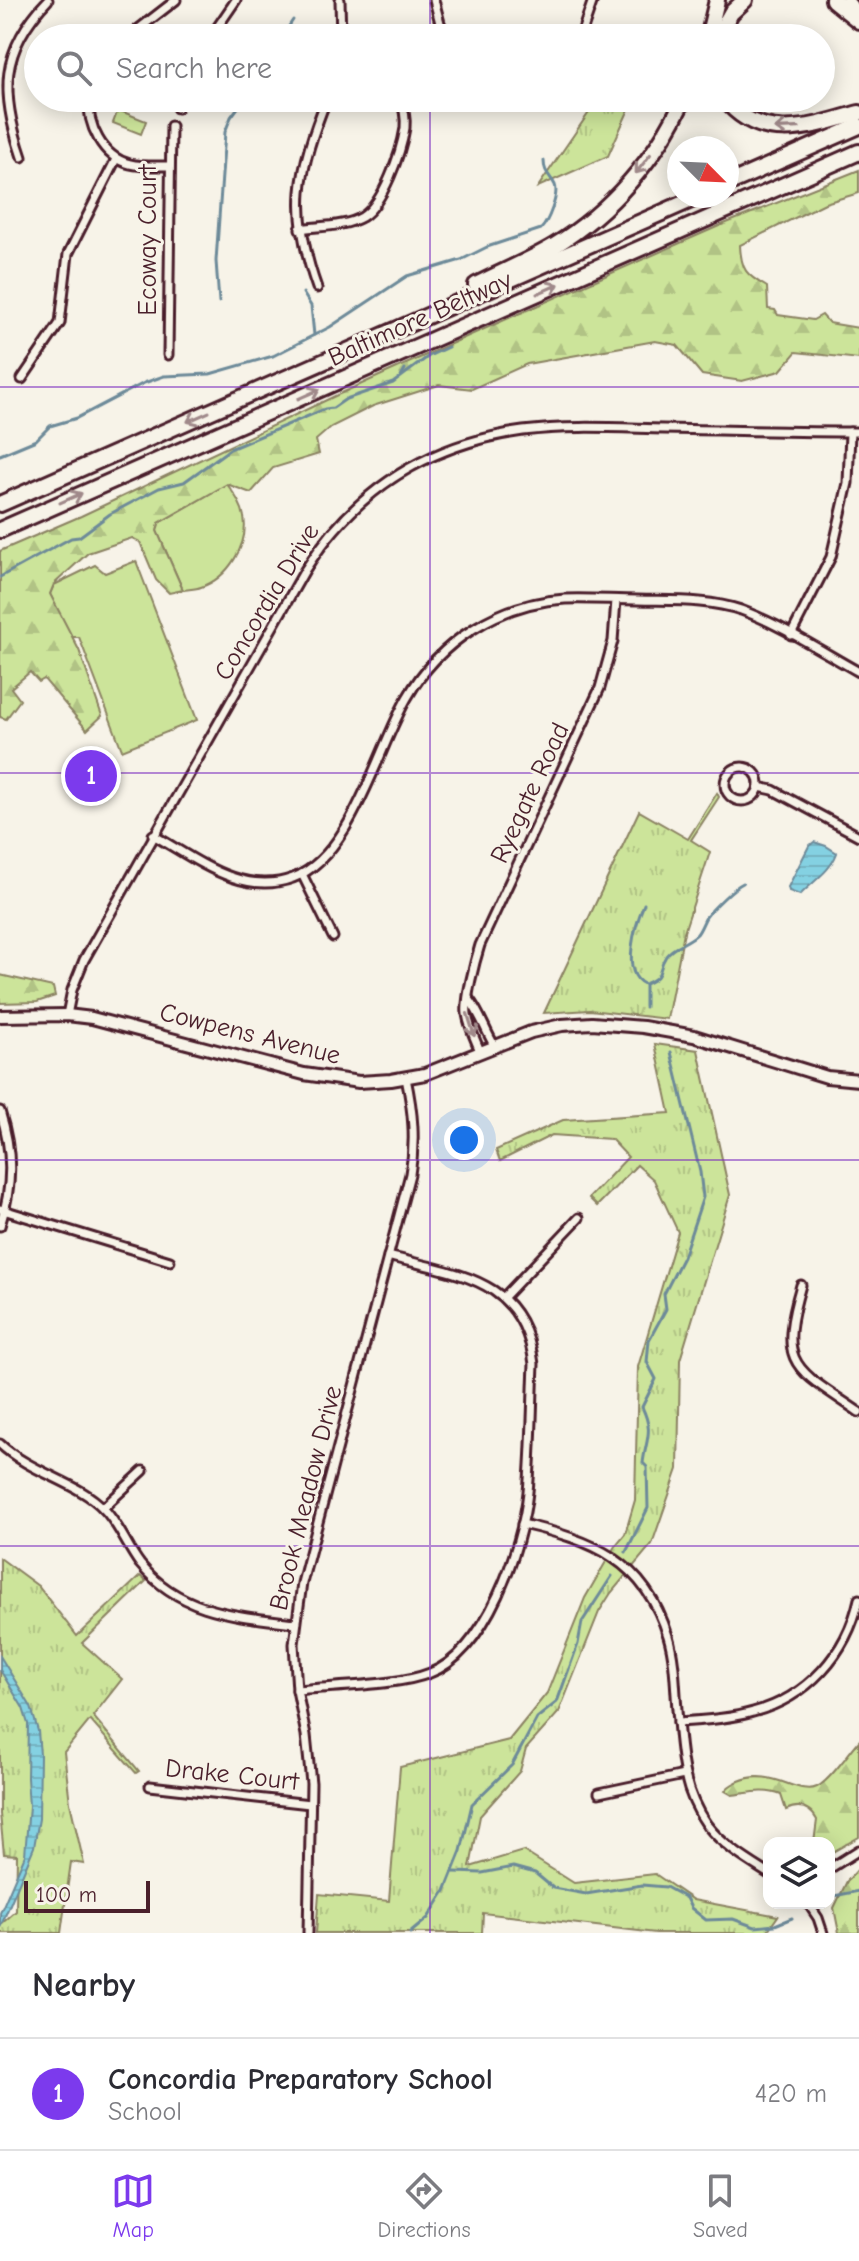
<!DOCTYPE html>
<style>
:root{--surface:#fff;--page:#f7f7f7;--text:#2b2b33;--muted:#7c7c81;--line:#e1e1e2;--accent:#7c3aed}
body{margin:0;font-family:"Comic Neue",sans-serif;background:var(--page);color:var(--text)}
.controls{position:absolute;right:24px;bottom:24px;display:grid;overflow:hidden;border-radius:16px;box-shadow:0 4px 20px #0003}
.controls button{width:72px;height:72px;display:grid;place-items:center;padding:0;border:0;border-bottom:2px solid var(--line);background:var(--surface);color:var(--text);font:40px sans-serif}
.compass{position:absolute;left:667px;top:136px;width:72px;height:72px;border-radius:50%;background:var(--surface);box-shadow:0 4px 20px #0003;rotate:114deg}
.scale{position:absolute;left:24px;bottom:20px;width:126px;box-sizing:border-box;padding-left:8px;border:4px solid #4a1f2b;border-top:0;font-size:22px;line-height:28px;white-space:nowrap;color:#4a1f2b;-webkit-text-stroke:6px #f7f3e8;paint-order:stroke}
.you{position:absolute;left:464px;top:1140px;width:28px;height:28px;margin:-20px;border:6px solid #fff;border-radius:50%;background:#1a73e8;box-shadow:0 0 0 12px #1a73e833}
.badge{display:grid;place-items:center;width:52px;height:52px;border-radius:50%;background:var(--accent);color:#fff;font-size:26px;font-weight:700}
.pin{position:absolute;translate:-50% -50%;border:4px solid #fff;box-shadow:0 2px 8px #0006}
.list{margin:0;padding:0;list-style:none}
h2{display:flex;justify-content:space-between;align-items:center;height:104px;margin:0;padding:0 32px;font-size:34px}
h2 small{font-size:26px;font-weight:400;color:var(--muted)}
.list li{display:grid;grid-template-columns:52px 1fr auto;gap:24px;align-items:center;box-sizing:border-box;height:112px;padding:0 32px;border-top:2px solid var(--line)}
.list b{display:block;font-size:30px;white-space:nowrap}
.list p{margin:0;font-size:26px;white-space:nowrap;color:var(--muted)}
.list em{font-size:26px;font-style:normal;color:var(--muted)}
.icon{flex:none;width:44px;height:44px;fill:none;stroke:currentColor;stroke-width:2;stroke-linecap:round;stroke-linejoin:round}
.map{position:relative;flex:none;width:859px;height:1933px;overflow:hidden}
.search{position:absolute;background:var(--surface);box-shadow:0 4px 20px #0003;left:24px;right:24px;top:24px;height:88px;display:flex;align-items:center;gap:20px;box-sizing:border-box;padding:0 28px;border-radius:44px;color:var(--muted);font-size:30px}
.sheet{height:216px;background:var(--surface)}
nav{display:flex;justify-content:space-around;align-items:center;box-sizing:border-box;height:112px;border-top:2px solid var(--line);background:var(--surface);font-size:22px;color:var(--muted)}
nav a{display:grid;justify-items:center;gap:4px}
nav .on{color:var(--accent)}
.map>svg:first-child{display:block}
</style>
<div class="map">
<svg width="859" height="1933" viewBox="0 0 859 1933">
<defs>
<pattern id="forest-firs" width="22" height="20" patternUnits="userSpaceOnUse" patternTransform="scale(2)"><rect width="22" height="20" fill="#cce49a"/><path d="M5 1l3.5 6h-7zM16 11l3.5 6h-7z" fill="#b1c385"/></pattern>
<pattern id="park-tufts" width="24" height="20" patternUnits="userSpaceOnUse" patternTransform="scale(2)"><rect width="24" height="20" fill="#cce49a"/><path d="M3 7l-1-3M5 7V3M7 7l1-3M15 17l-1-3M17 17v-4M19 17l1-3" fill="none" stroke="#b1c385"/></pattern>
<pattern id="water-rules" width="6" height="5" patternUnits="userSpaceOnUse" patternTransform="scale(2)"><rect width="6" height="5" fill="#84d1e2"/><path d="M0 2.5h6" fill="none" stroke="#74b3c2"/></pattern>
</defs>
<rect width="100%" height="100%" fill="#f7f3e8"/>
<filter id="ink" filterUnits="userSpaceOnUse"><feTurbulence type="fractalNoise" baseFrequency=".0125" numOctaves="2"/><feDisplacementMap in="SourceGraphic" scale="16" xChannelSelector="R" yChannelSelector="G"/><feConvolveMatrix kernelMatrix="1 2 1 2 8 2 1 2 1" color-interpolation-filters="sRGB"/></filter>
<g filter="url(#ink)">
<g fill="#cce49a" stroke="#8b8262" stroke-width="2">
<path d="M 118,110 L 146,121 L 141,134 L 113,123 Z"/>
<path d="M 227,484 C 234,494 242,504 244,517 C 249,545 228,578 201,587 C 196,589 188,589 183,590 L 157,531 L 159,523 Z"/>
<path d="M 136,561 L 197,720 L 122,750 L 79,637 L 70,637 L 50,594 L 54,585 L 95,565 L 105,573 Z"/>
</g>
<g fill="url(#forest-firs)" stroke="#8b8262" stroke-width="2">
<path d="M 859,170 L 859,193 L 825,203 L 740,245 C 741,270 746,275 767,287 L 768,309 L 775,310 L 778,315 L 813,320 L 822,315 L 829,323 L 859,328 L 859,359 L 796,352 L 780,371 L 742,381 L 702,375 L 677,345 L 655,341 L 527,364 L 472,389 L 439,385 L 373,406 L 331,427 L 316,440 L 319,454 L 273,468 L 251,493 L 227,484 L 159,523 L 157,531 L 183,590 L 169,593 L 156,580 L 140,542 L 132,538 L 88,553 L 54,584 L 50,594 L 79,650 L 102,716 L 87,730 L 44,679 L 39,682 L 30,672 L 11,688 L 20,700 L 6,719 L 0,717 L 0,551 L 81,516 L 335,396 L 466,337 L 719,226 Z"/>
<path d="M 0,975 L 53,987 L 55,996 L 37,1002 L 0,1003 Z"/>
<path d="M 859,1741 L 859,1837 L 829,1854 L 829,1843 L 814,1843 L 817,1820 C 810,1807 799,1804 786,1810 L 781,1795 C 765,1788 749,1793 732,1795 L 725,1791 C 729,1785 733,1784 739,1781 C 771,1767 798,1796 817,1787 C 830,1781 849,1752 859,1741 Z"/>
<path d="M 859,1868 L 859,1933 L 839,1933 L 834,1908 L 847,1881 Z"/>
</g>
<g fill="url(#park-tufts)" stroke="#8b8262" stroke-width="2">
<path d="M 599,98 L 634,98 L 608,156 L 538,187 Z"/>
<path d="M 717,793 L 719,797 L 691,840 L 710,852 L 684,932 L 667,1019 L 590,1010 L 544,1013 L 639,811 L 688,839 Z"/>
<path d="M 655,1044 L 698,1050 L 730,1195 L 680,1360 L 678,1469 L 652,1544 L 611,1593 L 599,1612 L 559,1712 L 526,1749 L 520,1771 L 480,1816 L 470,1867 L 523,1851 L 574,1883 L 655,1874 L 693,1900 L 778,1916 L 766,1933 L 656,1933 L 483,1913 L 482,1933 L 316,1933 L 319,1894 L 389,1901 L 400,1767 L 509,1740 L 547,1693 L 585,1598 L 615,1546 L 625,1534 L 635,1500 L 638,1367 L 678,1232 L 654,1180 L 637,1165 L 597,1206 L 589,1198 L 628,1157 L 611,1139 L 552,1135 L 500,1161 L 496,1150 L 563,1120 L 670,1113 Z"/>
<path d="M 0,1558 L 38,1586 L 77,1636 L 140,1576 L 146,1581 L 82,1643 L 122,1679 L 93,1716 L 139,1771 L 136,1773 L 90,1720 L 64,1752 L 70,1803 L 84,1864 L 71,1862 L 61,1933 L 0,1933 L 0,1925 L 16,1911 L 17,1855 L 4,1854 L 0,1814 Z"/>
</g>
<g fill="url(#water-rules)" stroke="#6d8a99" stroke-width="2">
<path d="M 814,842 L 826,846 L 837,853 C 830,872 813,881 800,895 L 789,891 L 788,887 L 809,846 Z"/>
<path d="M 0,1656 L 31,1707 L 38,1731 L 40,1755 L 39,1819 L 34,1847 L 0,1928 L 0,1913 L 25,1855 L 29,1806 L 27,1778 L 28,1724 L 23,1708 L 0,1670 Z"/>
</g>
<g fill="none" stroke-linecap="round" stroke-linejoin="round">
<g stroke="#6d8a99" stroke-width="3">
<path d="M 281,38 L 293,20"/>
<path d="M 303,293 L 311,306 L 314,335"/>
<path d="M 219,302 L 216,261 L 225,132 L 231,117 L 245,98"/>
<path d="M 401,376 L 405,369"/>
<path d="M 0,455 L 36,440 L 50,426 L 77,418 L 144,383 L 164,376 L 210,374 L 273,356 L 330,327 L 407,276 L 461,260 L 487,247 L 541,229 C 548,222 559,195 555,185 C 550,175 544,173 544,161"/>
<path d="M 0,577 L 71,538 L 79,537 L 110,514 L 159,488 L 184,482 L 230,449 L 325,409 L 333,408 L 346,399 L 393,383 L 429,356 L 448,347"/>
<path d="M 644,984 C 620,973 636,923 644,904"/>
<path d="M 645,1007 L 645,984 C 666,975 656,971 666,956 C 674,945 688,943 697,934 C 701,929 703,922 706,917 C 712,909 734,887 743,883"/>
<path d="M 626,1552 L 648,1508 L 647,1467 L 643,1463 C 646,1439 654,1432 642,1407 L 656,1379 L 647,1362 L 649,1340 L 666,1309 L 664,1294 L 683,1257 L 703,1197 L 700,1172 L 671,1052"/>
<path d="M 454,1872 L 482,1873 L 513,1867 L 535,1873 L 553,1888 L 586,1894 L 642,1885 L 666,1887 L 686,1898 L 691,1908 L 706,1920 L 733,1919 L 755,1927 L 775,1925 L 792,1918"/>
<path d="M 829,1897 L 859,1891"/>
<path d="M 410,1933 L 428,1918 L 445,1891 L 461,1851 L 472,1804 L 512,1765 L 537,1718 L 557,1702 L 578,1644 L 582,1622 L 612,1576"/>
</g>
<g stroke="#4a1f2b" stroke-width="13">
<g id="street">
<path d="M 340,0 L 341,38"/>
<path d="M 434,0 L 440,23 L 447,38"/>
<path d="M 127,38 L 176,0"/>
<path d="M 210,38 L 236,0"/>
<path d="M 580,38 L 593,0"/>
<path d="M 89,98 C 87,125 102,157 130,164 C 142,167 156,166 169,166"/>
<path d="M 177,108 L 181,98"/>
<path d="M 22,157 C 0,93 0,50 48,0"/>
<path d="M 300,229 C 319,226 345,227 362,217 C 383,204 401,153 405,128 C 406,117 404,108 400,98"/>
<path d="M 317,288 C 290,212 298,171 327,98"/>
<path d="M 168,355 L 171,126"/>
<path d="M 22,379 L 60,323 L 68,254 L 116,159"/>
<path d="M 791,635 L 831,557 L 848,483 L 850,432"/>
<circle cx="742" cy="784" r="17"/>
<path d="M 759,787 L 773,790 L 859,836"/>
<path d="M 153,835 C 196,859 242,897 293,878 C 352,856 377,750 407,698 C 439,641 500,603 565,599 C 589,598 614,600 638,600 C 672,601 708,599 741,610 C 782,625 821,651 859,672"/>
<path d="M 302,874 L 333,937"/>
<path d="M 469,999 C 480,1013 485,1030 494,1045"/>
<path d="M 67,1015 L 72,990 L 84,960 L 305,570 C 356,489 428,444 523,431 C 570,425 617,428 664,429 C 729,430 794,432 859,432"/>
<path d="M 480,1051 C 475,1039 469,1027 467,1014 C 465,999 475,961 480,945 L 600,688 L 613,641 L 616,600"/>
<path d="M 0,1111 C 13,1152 13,1185 0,1226"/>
<path d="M 0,1209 L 170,1261"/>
<path d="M 801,1285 C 777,1367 795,1368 859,1412"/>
<path d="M 504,1297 L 579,1218"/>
<path d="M 0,1444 C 31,1473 78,1482 103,1508 C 119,1524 127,1547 140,1564 C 180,1613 237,1616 295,1623"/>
<path d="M 103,1508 L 143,1471"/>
<path d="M 522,1524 C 592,1540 645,1560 668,1636 C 676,1662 675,1693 678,1721 C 681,1758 684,1793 707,1825 C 723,1846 747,1860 769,1874"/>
<path d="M 297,1690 C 333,1686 398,1686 430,1673 C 486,1652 522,1548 528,1492 C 532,1450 532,1406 534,1364 C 523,1277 458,1275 388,1256"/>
<path d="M 678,1722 C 703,1720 729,1719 753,1712 C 807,1698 847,1654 859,1599"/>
<path d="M 150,1786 L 310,1804"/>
<path d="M 599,1793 L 684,1775"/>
<path d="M 829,1869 L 859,1850"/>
<path d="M 808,1903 L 818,1918 L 823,1933"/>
<path d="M 308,1933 L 311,1783 L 306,1735 L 297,1690 L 294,1644 L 302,1583 L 410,1174 C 416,1141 413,1111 406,1078"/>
</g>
</g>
<g stroke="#4a1f2b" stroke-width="16">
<g id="secondary">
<path d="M 847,0 L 859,14"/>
<path d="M 0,1016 L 67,1015 L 92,1018 L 304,1074 L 359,1082 L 391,1080 L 425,1074 L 531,1032 L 562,1025 L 592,1023 L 643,1027 L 694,1036 L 827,1077 L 859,1080"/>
</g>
</g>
<g stroke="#4a1f2b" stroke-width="20">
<g id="highway">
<path d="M 833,0 L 859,21"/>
<path d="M 708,38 L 717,0"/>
<path d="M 717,38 L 731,13 L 745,0"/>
<path d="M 724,98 C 760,145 811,127 859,113"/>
<path d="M 727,184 L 859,126"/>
<path d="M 476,285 C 501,272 529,261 554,246 C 610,212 657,158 684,98"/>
<path d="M 0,504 L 700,196"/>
<path d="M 0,530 L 859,152"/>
</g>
</g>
<use href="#street" stroke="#f7f3e8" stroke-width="7"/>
<use href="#secondary" stroke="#f7f3e8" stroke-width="10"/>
<use href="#highway" stroke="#f7f3e8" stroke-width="14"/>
</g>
<defs><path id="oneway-shaft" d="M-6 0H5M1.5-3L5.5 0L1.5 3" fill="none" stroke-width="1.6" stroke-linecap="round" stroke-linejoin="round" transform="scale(2)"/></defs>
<g stroke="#a0898a">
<use href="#oneway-shaft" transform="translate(787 128) rotate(178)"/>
<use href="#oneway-shaft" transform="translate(643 164) rotate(128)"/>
<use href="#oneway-shaft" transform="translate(548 289) rotate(-24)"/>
<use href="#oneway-shaft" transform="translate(309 394) rotate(-24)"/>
<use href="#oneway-shaft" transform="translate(198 417) rotate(156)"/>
<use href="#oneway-shaft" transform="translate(71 498) rotate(-24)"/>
<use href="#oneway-shaft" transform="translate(471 1025) rotate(73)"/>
</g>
</g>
<path fill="none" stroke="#7b2cbf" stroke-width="2" stroke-opacity="0.55" d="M 430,0 L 430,38M 430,98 L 430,1933M 0,387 L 859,387M 0,773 L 859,773M 0,1160 L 859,1160M 0,1546 L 859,1546"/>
<g text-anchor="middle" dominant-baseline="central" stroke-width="6" stroke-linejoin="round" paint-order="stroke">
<g font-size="26" fill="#4a1f2b" stroke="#f7f3e8">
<text transform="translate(148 240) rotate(-90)">Ecoway Court</text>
<text transform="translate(420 319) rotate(-24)">Baltimore Beltway</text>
<text transform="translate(267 602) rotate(-59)">Concordia Drive</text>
<text transform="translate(530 793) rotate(-65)">Ryegate Road</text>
<text transform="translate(250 1034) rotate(14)">Cowpens Avenue</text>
<text transform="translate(306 1498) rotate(-76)">Brook Meadow Drive</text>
<text transform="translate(232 1775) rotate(6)">Drake Court</text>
</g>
</g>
</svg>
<div class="controls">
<button><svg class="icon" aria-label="layers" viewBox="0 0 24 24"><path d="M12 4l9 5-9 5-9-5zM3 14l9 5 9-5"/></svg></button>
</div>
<svg class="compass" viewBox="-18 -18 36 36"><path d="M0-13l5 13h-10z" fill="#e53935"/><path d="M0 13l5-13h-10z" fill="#7c7c81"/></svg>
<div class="scale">100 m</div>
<div class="you"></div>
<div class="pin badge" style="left:91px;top:776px">1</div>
<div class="search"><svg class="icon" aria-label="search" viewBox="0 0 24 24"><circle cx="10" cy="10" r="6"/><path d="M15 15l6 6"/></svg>Search here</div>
</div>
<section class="sheet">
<h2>Nearby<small></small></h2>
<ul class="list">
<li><span class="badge">1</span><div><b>Concordia Preparatory School</b><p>School</p></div><em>420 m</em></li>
</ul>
</section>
<nav>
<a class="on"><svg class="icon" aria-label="map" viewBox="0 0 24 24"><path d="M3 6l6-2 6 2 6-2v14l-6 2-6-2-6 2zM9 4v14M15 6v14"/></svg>Map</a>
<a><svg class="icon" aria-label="directions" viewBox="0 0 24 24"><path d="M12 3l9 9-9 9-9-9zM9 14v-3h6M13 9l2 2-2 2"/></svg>Directions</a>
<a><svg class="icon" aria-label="saved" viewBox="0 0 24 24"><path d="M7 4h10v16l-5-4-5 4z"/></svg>Saved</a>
</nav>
